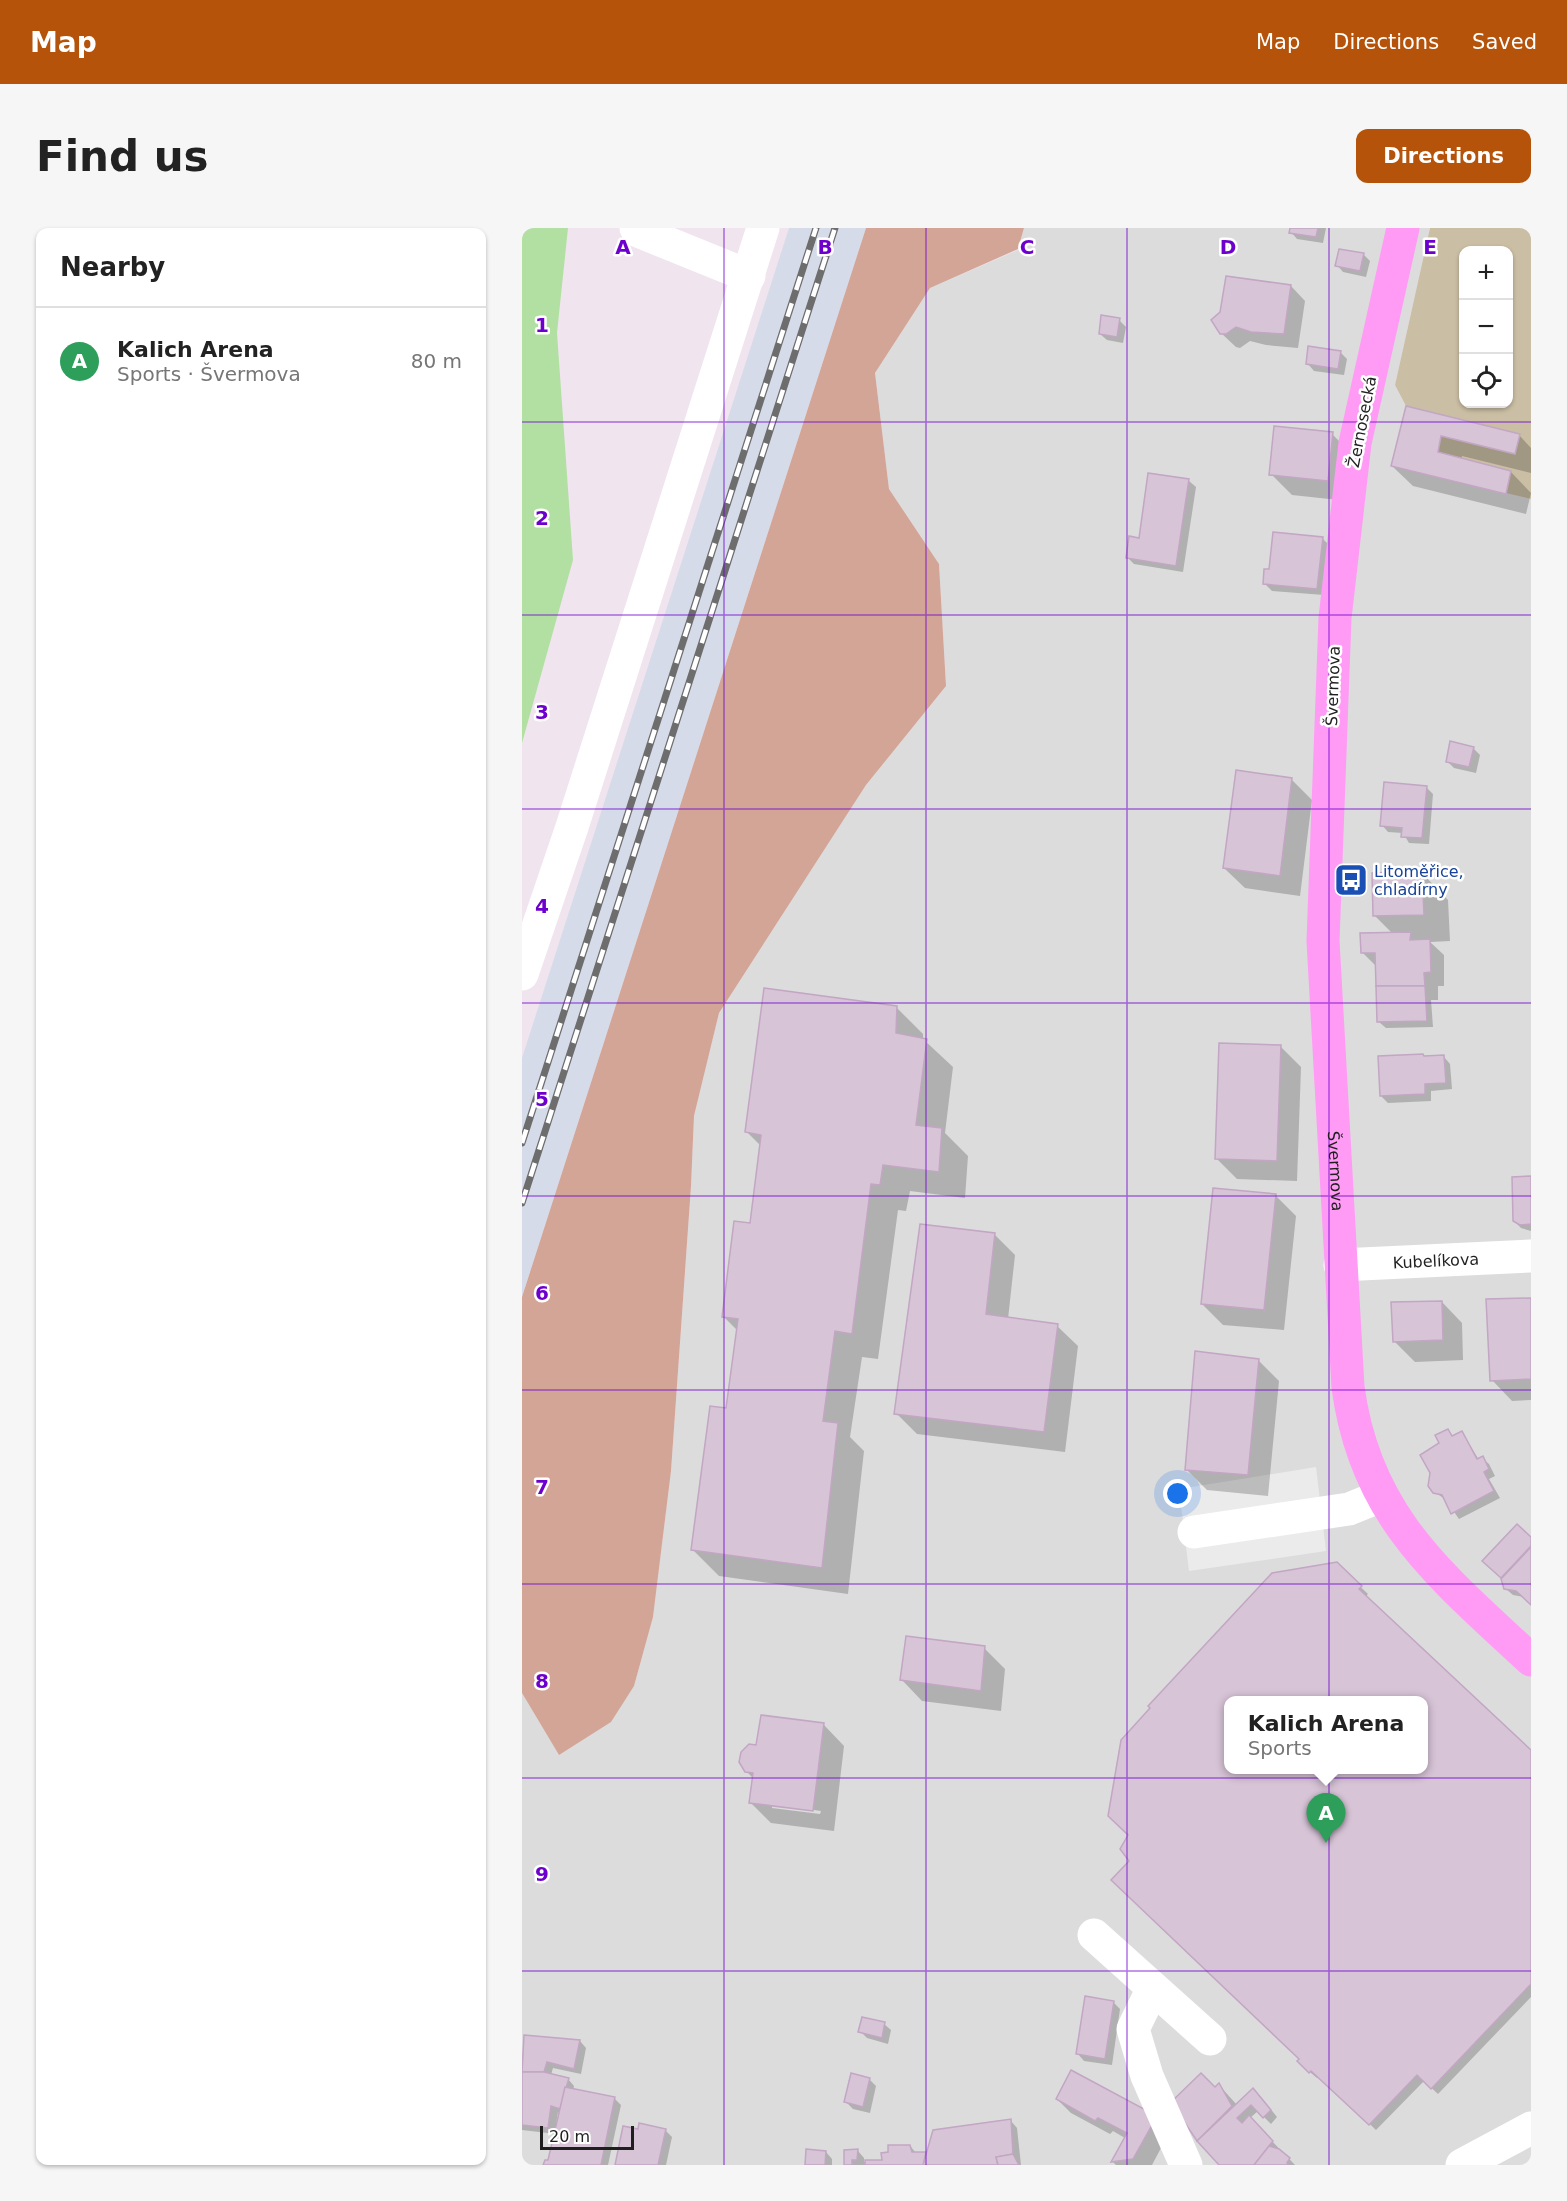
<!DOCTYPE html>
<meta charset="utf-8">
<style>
:root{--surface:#fff;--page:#f6f6f6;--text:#222;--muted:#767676;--line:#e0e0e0;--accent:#b45309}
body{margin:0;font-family:"DejaVu Sans",sans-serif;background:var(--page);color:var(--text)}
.controls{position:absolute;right:18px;top:18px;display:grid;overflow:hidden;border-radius:12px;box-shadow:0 2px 4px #0004}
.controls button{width:54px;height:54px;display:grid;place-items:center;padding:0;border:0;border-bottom:2px solid var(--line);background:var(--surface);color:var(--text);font:30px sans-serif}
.scale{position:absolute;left:18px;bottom:15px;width:94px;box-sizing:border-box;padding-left:6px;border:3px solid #1f1f1f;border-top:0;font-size:16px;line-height:21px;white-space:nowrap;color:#1f1f1f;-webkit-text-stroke:4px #fff;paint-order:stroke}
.you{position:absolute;left:656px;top:1266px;width:21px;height:21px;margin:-15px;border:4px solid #fff;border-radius:50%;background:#1a73e8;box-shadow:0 0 0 9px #1a73e833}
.badge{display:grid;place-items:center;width:39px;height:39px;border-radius:50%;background:var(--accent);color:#fff;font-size:20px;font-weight:700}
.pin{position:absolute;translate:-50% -50px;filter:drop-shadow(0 2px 3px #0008)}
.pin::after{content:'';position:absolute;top:32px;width:21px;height:18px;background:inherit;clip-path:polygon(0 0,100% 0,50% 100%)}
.popup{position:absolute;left:702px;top:1468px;width:204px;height:78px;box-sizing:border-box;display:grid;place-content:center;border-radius:12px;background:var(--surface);filter:drop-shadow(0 2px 4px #0005);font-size:20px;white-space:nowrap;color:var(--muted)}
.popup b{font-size:22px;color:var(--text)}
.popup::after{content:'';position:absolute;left:50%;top:100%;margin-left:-12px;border:12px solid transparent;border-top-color:var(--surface)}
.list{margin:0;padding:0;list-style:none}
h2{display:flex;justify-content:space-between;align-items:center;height:78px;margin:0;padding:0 24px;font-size:26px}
h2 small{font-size:20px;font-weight:400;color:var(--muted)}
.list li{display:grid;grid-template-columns:39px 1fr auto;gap:18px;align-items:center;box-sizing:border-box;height:108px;padding:0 24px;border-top:2px solid var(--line)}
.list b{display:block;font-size:22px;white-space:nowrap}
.list p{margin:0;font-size:20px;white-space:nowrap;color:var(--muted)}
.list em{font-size:20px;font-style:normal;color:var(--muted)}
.icon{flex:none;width:33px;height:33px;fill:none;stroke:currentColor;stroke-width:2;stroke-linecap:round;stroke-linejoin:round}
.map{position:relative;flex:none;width:1009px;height:1937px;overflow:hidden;border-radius:12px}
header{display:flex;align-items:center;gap:36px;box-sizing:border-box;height:84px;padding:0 30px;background:var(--accent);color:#fff}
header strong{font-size:28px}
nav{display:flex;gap:33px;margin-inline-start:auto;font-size:21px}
.intro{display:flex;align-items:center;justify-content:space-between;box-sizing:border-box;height:144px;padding:0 36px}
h1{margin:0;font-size:42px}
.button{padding:15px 27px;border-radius:12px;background:var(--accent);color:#fff;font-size:21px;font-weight:700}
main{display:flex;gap:36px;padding:0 36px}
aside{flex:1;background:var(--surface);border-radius:12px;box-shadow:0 2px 4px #0004}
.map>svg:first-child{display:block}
</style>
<header>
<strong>Map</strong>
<nav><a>Map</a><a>Directions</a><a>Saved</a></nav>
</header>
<div class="intro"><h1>Find us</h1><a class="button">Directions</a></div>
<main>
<aside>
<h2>Nearby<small></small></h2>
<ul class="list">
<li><span class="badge" style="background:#2e9e5b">A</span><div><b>Kalich Arena</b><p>Sports · Švermova</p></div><em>80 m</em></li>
</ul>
</aside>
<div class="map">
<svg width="1009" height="1937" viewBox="0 0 1009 1937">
<rect width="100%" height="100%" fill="#f0e4ee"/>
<path fill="#dcdcdd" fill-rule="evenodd" d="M 502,0 L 908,0 L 873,157 L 884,178 L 869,238 L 1009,271 L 1009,1937 L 0,1937 L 0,1465 L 37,1527 L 112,1458 L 131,1389 L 149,1243 L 169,958 L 172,888 L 197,785 L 344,557 L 424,458 L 417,336 L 367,261 L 353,145 L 408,60 L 496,22 ZM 706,1472 L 902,1472 L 902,1542 L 706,1542 Z"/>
<path fill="#d6dbea" d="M 267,0 L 344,0 L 0,1069 L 0,830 Z"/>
<path fill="#d2a596" d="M 344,0 L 502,0 L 496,21 L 408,60 L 353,145 L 367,261 L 417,336 L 424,458 L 344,557 L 197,785 L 172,888 L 169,958 L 149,1243 L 131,1389 L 112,1458 L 89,1494 L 37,1527 L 0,1465 L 0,1069 Z"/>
<path fill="#cabea4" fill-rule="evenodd" d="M 908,0 L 1009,0 L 1009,271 L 869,238 L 884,178 L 873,157 ZM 942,22 L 987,22 L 987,176 L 942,176 Z"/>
<path fill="#ebebeb" d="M 794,1239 L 804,1323 L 667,1343 L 657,1261 Z"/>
<path fill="#b1e0a2" d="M 0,0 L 46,0 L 35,105 L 51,332 L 0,515 Z"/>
<g fill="#0003" fill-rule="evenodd">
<path d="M 769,0 L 804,0 L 801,15 L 775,11 L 769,4 Z"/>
<path d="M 841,26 L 848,33 L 844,49 L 821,44 L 815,37 Z"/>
<path d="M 769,58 L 783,73 L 776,120 L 744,117 L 728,113 L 718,120 L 714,119 L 699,105 Z"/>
<path d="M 597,92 L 604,99 L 601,115 L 585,112 L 578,106 Z"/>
<path d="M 818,124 L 825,131 L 822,147 L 792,143 L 786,136 Z"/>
<path d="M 885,180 L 997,207 L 1009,220 L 1009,245 L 940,228 L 939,232 L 989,244 L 1009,265 L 1004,286 L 891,258 L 870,238 Z"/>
<path d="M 810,206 L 831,227 L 826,273 L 770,267 L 749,246 Z"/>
<path d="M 667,253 L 674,259 L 661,344 L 612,336 L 605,329 Z"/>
<path d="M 800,310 L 807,317 L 802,367 L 750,363 L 743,356 L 748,343 Z"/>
<path d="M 951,520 L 958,527 L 954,545 L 932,540 L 925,533 Z"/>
<path d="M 770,552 L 790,572 L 778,668 L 723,660 L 702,640 Z"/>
<path d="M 904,559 L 911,566 L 907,616 L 887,615 L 881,605 L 866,604 L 860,597 Z"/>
<path d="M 900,645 L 926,672 L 928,713 L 908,714 L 922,727 L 922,758 L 916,758 L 916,772 L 909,772 L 911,799 L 864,800 L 857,794 L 855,739 L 840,724 L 871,706 L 853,688 Z"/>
<path d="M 374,779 L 401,806 L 401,811 L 431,839 L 423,905 L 446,928 L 443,970 L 388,963 L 384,983 L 376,982 L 356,1131 L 340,1129 L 328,1209 L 342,1223 L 326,1366 L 197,1348 L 171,1322 L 205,1181 L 216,1103 L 201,1088 L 229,997 L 239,918 L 225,904 Z"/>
<path d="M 758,818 L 779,839 L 775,953 L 715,951 L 695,931 Z"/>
<path d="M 922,829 L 928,836 L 930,861 L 909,863 L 909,873 L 866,875 L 859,868 Z"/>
<path d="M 991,950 L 1009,950 L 1009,1003 L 999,1000 L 992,993 Z"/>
<path d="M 753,967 L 774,988 L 762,1102 L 701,1097 L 680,1076 Z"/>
<path d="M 472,1006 L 493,1027 L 486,1091 L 535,1098 L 556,1118 L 543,1224 L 395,1206 L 374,1185 Z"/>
<path d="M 1009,1071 L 1009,1172 L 990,1173 L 970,1152 L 966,1072 Z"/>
<path d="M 920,1074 L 940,1095 L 941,1132 L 893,1134 L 872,1113 Z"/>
<path d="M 736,1132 L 757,1153 L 746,1268 L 685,1262 L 664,1241 Z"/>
<path d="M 926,1202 L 932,1209 L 940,1204 L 957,1232 L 960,1230 L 967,1236 L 973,1248 L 967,1251 L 978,1270 L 937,1291 L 924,1272 L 913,1264 L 919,1215 Z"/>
<path d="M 995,1298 L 1009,1311 L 1009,1375 L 1002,1369 L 991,1367 L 983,1360 L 980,1349 Z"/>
<path d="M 814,1336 L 846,1366 L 843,1369 L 1009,1524 L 1009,1769 L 916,1866 L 902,1853 L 854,1902 L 797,1848 L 795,1850 L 783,1840 L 779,1831 L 609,1633 L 608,1607 L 595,1595 ZM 706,1472 L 902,1472 L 902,1542 L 706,1542 Z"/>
<path d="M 462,1420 L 483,1441 L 479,1483 L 400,1473 L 380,1452 Z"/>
<path d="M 302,1497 L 322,1518 L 312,1603 L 249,1595 L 229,1575 L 232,1551 L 224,1543 L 236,1519 ZM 250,1576 L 299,1583 L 298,1586 L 250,1580 Z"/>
<path d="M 591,1774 L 598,1781 L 590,1837 L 562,1833 L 556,1826 Z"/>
<path d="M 362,1796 L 369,1802 L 366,1816 L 345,1810 L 338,1803 Z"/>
<path d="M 3,1808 L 58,1813 L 64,1820 L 59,1846 L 31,1840 L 29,1847 L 46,1851 L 52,1858 L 51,1863 L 93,1871 L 99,1877 L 86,1937 L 23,1937 L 27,1934 L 34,1906 L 0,1902 L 0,1834 ZM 36,1884 L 39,1885 L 36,1897 L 34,1897 Z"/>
<path d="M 347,1851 L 354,1858 L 348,1885 L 331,1881 L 324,1874 Z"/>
<path d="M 697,1857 L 715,1877 L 738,1868 L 755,1889 L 749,1896 L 736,1883 L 728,1890 L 773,1937 L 699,1937 L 676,1912 L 651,1874 Z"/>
<path d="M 535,1871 L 648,1903 L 630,1937 L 594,1937 L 591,1934 L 603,1910 L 591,1903 L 588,1906 L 549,1885 Z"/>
<path d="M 489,1893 L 495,1900 L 499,1937 L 324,1937 L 336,1923 L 342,1930 L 342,1934 L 362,1934 L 388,1918 L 395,1926 L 405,1926 Z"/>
<path d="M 143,1902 L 150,1909 L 144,1937 L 95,1937 L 117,1903 Z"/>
<path d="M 304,1924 L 310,1931 L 310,1937 L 285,1937 Z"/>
</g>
<g fill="#d7c4d7" stroke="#c2a6c3" stroke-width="1.5" fill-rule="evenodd">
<path d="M 768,0 L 796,0 L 794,9 L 767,5 Z"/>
<path d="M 817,21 L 842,25 L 838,43 L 813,38 Z"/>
<path d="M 704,48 L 769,57 L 762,106 L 729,104 L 714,99 L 704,106 L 698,106 L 689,92 L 698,84 Z"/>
<path d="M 579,87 L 598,90 L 595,109 L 577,106 Z"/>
<path d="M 786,118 L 819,123 L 816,141 L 784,136 Z"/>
<path d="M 884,178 L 998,206 L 993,226 L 919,208 L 916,224 L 989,243 L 984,266 L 869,238 Z"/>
<path d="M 752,198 L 811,204 L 806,253 L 747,247 Z"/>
<path d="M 626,245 L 667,251 L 654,338 L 604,330 L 607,308 L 617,310 Z"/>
<path d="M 751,304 L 801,309 L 795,361 L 741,356 L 742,341 L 747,341 Z"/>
<path d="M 928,513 L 952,519 L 947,539 L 924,534 Z"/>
<path d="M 714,542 L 770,550 L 758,648 L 701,640 Z"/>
<path d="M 862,554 L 905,558 L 900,610 L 879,609 L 880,600 L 858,598 Z"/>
<path d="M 900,643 L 902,687 L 851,688 L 850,645 Z"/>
<path d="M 889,704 L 888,712 L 908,711 L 909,744 L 902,745 L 903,758 L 854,758 L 853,725 L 839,725 L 838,705 Z"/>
<path d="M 854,758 L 903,758 L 905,793 L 855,794 Z"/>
<path d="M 242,760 L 375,778 L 374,805 L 405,811 L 394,897 L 420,900 L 417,944 L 361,937 L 358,957 L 349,956 L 330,1106 L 313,1103 L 301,1193 L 316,1195 L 300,1340 L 169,1322 L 188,1178 L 204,1180 L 216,1091 L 200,1089 L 212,993 L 228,995 L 239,907 L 223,904 Z"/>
<path d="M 697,815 L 759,817 L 755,933 L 693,931 Z"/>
<path d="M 901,826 L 902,828 L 922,827 L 924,855 L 903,856 L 903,866 L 858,868 L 856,828 Z"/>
<path d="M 1009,948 L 1009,996 L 998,997 L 991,993 L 990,949 Z"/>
<path d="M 691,960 L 754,966 L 742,1082 L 679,1076 Z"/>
<path d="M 398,996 L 473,1005 L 464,1086 L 536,1096 L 522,1204 L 372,1186 Z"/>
<path d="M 1009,1070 L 1009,1151 L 968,1153 L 964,1071 Z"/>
<path d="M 920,1073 L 921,1112 L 871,1114 L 869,1074 Z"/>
<path d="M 673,1123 L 737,1131 L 726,1247 L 663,1242 Z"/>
<path d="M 926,1201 L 930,1208 L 940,1203 L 955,1231 L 961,1228 L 967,1241 L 962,1244 L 972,1263 L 929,1286 L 920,1267 L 911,1265 L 906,1258 L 908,1245 L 898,1227 L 917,1215 L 913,1207 Z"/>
<path d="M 995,1296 L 1009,1309 L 1009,1318 L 979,1350 L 960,1333 Z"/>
<path d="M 1009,1319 L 1009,1377 L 994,1363 L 982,1361 L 979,1351 Z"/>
<path d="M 815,1334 L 840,1358 L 837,1361 L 1009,1522 L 1009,1756 L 909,1861 L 895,1847 L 847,1897 L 789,1843 L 787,1845 L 775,1833 L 777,1831 L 589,1652 L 607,1633 L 598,1621 L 606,1607 L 586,1588 L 599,1512 L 628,1480 L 626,1478 L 750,1345 ZM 706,1472 L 902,1472 L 902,1542 L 706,1542 Z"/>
<path d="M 384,1408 L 463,1418 L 459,1463 L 378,1452 Z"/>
<path d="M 239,1487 L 302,1495 L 291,1583 L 227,1575 L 231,1545 L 223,1544 L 217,1534 L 219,1524 L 227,1516 L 234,1517 Z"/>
<path d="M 563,1768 L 592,1773 L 583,1831 L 554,1826 Z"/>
<path d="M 340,1789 L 363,1794 L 360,1810 L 336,1804 Z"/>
<path d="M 2,1807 L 58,1812 L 52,1841 L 25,1834 L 22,1844 L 0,1844 Z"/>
<path d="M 549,1842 L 635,1888 L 611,1931 L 589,1934 L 605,1905 L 576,1890 L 573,1893 L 534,1871 Z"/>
<path d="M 0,1844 L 22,1844 L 47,1850 L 38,1881 L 29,1878 L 26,1900 L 0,1897 Z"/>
<path d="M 329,1845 L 348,1850 L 341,1879 L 322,1874 Z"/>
<path d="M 679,1845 L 693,1859 L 697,1855 L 710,1878 L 675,1913 L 649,1874 Z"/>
<path d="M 43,1859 L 93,1869 L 79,1937 L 21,1937 L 23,1932 L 26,1932 Z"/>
<path d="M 731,1860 L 749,1882 L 741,1890 L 729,1877 L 715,1890 L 720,1895 L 727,1887 L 751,1913 L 732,1937 L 697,1937 L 675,1913 Z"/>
<path d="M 489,1891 L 491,1926 L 474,1929 L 476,1937 L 401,1937 L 411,1902 Z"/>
<path d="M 117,1895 L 144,1901 L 136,1937 L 93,1937 L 101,1898 L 116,1901 Z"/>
<path d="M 366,1917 L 388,1917 L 390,1924 L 404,1924 L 401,1937 L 343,1937 L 343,1932 L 360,1932 L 359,1925 L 366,1924 Z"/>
<path d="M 747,1918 L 757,1921 L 768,1930 L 765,1935 L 767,1937 L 732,1937 Z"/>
<path d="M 284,1921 L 304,1923 L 303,1937 L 283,1937 Z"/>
<path d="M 336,1921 L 335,1932 L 330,1932 L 330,1937 L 322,1937 L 322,1922 Z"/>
<path d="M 491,1926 L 497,1937 L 476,1937 L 474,1929 Z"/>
</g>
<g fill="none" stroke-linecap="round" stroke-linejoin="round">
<g stroke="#fff" stroke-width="33">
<path d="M 114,0 L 116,3 L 227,48"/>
<path d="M 0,746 L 50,599 L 241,0"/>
<path id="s1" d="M 818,1037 L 1009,1028"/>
<path d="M 672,1304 L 827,1281 L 859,1268"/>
<path d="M 572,1707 L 688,1811"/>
<path d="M 631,1760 L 611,1801 L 625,1848 L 664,1937"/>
<path d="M 940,1937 L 1009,1900"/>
</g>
<path stroke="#ff9af5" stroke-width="33" id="s2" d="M 881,0 L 833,215 L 813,390 L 801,713 L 826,1159 C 843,1289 919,1348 1009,1432"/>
<g stroke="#6d6d6d" stroke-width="7">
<g id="rail">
<path d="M 0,915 L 294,0"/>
<path d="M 0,975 L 313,0"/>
</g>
</g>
<use href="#rail" stroke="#fff" stroke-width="4.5" stroke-dasharray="14" stroke-linecap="butt"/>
</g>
<path fill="none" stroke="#6e00cd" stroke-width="1.5" stroke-opacity="0.55" d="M 202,0 L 202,1937M 404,0 L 404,1937M 605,0 L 605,1937M 807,0 L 807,1937M 0,194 L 1009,194M 0,387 L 1009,387M 0,581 L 1009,581M 0,775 L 1009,775M 0,968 L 1009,968M 0,1162 L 1009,1162M 0,1356 L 1009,1356M 0,1550 L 1009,1550M 0,1743 L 1009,1743"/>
<defs>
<g id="bus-square" transform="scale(1.725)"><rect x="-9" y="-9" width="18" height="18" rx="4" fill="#1a4fb4" stroke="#fff"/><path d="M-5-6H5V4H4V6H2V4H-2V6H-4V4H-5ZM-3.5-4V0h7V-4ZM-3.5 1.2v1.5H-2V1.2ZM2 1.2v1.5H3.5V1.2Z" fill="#fff"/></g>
</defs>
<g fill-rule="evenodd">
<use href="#bus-square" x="829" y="652"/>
</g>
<g text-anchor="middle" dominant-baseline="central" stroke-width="5" stroke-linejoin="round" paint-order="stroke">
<g font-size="16" fill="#1f1f1f" stroke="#fff">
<text transform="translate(840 194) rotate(-79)">Žernosecká</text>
<text transform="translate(811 458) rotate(-88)">Švermova</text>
<text stroke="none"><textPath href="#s2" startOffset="950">Švermova</textPath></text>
<text stroke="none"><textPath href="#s1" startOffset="96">Kubelíkova</textPath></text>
</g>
<g font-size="16" fill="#164399" stroke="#fff" text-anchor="start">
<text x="852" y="643">Litoměřice,<tspan x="852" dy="18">chladírny</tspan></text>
</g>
</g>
<g font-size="20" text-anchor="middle" font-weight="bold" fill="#6e00cd" stroke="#fff" stroke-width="5" stroke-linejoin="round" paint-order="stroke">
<text x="101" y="26">A</text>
<text x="303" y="26">B</text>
<text x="505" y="26">C</text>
<text x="706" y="26">D</text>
<text x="908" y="26">E</text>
<text x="20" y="104">1</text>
<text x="20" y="297">2</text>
<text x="20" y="491">3</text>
<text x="20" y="685">4</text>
<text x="20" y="878">5</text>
<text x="20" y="1072">6</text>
<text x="20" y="1266">7</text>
<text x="20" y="1460">8</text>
<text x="20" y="1653">9</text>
</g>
</svg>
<div class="controls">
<button>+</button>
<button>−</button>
<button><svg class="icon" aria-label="locate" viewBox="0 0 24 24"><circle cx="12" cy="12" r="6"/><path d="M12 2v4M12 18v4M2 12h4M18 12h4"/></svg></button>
</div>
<div class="scale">20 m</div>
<div class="you"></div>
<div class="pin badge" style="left:804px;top:1615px;background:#2e9e5b">A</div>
<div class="popup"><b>Kalich Arena</b>Sports</div>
</div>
</main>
